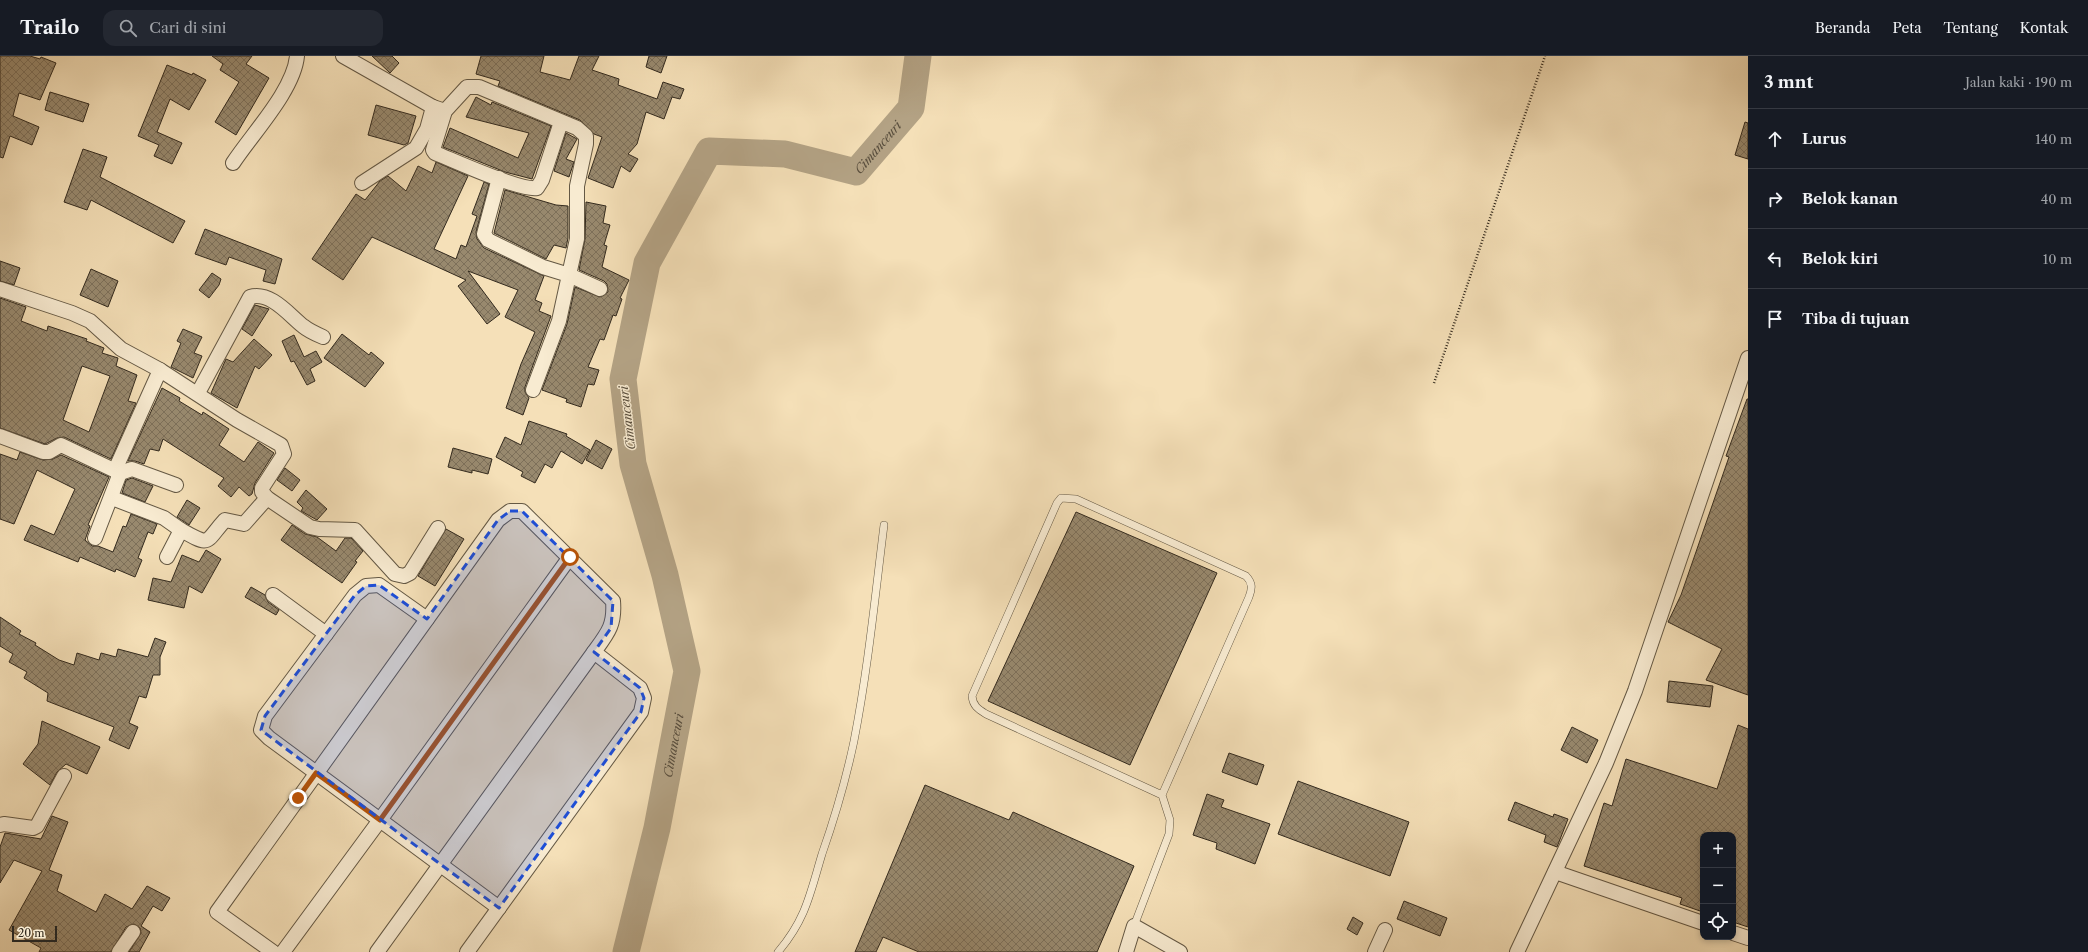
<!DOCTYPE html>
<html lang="id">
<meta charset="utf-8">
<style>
:root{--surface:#171b24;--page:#242831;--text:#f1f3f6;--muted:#9ea1a6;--line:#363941}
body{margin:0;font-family:"Libre Caslon Text",serif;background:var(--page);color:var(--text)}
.controls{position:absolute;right:12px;bottom:12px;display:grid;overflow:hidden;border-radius:8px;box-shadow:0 2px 6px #0003}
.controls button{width:36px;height:36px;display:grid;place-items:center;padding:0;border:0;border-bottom:1px solid var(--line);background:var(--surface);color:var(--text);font:20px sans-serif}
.scale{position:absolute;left:12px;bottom:10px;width:45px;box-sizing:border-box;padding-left:4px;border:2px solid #332a1e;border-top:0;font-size:11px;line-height:14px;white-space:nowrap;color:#332a1e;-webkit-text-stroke:3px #f8ebd1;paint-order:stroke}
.stop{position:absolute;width:12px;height:12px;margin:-9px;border:3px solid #b45309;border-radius:50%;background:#fff}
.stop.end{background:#b45309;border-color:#fff;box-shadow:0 1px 4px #0008}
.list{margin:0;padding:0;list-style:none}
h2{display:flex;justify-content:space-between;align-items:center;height:52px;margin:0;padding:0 16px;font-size:17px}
h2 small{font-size:13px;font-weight:400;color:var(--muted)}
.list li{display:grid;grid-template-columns:26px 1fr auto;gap:12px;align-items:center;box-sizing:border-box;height:60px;padding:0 16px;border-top:1px solid var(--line)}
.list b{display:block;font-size:15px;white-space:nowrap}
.list em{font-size:13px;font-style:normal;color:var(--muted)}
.icon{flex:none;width:22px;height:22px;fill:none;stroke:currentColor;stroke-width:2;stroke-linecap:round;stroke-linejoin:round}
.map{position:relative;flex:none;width:1748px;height:896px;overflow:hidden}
header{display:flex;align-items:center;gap:24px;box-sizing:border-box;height:56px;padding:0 20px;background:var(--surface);border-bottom:1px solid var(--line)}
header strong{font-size:19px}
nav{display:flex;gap:22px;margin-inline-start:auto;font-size:14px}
.search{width:280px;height:36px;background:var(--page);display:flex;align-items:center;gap:10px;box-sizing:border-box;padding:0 14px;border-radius:12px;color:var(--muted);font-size:15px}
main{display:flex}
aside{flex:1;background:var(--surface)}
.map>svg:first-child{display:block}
</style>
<header>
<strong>Trailo</strong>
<div class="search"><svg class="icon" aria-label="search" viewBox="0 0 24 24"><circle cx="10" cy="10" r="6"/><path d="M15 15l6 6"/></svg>Cari di sini</div>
<nav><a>Beranda</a><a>Peta</a><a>Tentang</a><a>Kontak</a></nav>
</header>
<main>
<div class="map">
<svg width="1748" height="896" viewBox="0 0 1748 896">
<defs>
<pattern id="building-cross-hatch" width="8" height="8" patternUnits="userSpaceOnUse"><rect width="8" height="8" fill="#98896e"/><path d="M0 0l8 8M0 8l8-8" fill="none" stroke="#7d705a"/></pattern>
</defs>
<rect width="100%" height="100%" fill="#f5e0b8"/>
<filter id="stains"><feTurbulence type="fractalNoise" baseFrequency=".005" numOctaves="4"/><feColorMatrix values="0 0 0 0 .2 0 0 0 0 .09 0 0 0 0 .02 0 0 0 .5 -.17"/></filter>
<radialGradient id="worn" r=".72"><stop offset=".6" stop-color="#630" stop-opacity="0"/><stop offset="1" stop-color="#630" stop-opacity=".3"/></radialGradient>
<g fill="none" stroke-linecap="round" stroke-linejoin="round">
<path stroke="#b3a284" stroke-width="27" id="s1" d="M 626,896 L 657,772 L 687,615 L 665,519 L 633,408 L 623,323 L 647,207 L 709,95 L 785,98 L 856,116 L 911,52 L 918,0"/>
</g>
<g fill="url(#building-cross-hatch)" stroke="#332a1e" fill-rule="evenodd">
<path d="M 0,0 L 30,0 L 40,3 L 41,1 L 56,7 L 40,44 L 19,37 L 13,60 L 39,71 L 32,89 L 10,80 L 3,102 L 0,101 Z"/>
<path d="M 212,0 L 252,0 L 246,8 L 269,22 L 236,79 L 215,66 L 239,26 L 220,14 L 223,8 Z"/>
<path d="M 372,0 L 392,0 L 399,7 L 390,17 Z"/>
<path d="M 481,0 L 544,0 L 540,16 L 570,24 L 579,0 L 599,0 L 592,14 L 619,23 L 618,29 L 657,43 L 663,26 L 684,33 L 680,43 L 672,41 L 664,63 L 646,56 L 637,88 L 628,98 L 638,103 L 630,116 L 621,110 L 613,132 L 588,122 L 602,81 L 594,78 L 580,64 L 498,30 L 500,25 L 476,18 Z"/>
<path d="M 649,0 L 667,0 L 661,17 L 646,11 Z"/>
<path d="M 167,9 L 192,19 L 193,17 L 206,24 L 189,54 L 170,43 L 157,76 L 182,87 L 172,108 L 154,100 L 159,89 L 138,80 Z"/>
<path d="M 50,36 L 89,48 L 83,66 L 45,54 Z"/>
<path d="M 476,41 L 491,49 L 492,46 L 551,70 L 532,123 L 505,116 L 443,91 L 450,72 L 518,102 L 529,77 L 466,61 Z"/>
<path d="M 376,49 L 416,60 L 408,87 L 404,89 L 368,79 Z"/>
<path d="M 1745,66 L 1748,67 L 1748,103 L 1735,99 Z"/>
<path d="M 566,77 L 577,83 L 566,103 L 574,106 L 569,121 L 554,115 Z"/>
<path d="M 83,93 L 107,101 L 100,121 L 185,165 L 173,187 L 91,144 L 87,154 L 64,146 Z"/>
<path d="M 436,106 L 468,120 L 434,193 L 456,203 L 461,189 L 466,191 L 477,160 L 472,158 L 484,126 L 489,128 L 476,176 L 477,183 L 484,192 L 544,220 L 535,244 L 542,247 L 539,255 L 551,260 L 525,331 L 525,336 L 529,342 L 523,359 L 506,352 L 521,308 L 535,276 L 505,261 L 518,234 L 468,215 L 500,258 L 487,268 L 458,230 L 466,224 L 372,181 L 343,224 L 312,203 L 356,138 L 365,144 L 380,125 L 388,120 L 406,135 L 418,110 L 432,117 Z"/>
<path d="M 505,134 L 556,149 L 568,150 L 568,182 L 566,192 L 554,189 L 546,203 L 494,177 Z"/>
<path d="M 586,146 L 606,150 L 603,167 L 610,169 L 604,189 L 607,190 L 602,211 L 629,224 L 620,242 L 622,243 L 616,260 L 613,259 L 604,284 L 600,283 L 588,311 L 599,314 L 594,329 L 588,328 L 581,351 L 566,346 L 567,343 L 542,334 L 567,268 L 575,231 L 600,241 L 608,236 L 607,228 L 604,225 L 579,214 L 585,183 Z"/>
<path d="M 205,173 L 282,203 L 275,228 L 263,225 L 266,214 L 229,201 L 226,209 L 195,198 Z"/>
<path d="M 0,205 L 20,212 L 14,229 L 0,225 Z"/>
<path d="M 91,213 L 118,225 L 108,251 L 80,239 Z"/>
<path d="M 212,217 L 221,223 L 219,229 L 209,242 L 199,234 Z"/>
<path d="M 0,242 L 26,251 L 21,265 L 47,275 L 48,270 L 87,283 L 86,285 L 104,292 L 102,297 L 118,302 L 116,310 L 137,319 L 128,345 L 136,347 L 111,403 L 64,381 L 57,382 L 45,388 L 0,372 ZM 82,310 L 110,320 L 89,376 L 63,364 Z"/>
<path d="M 255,249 L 269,253 L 252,280 L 242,273 Z"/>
<path d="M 183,273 L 202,281 L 194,297 L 202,300 L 193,322 L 171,311 L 181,287 L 177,285 Z"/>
<path d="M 342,278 L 369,299 L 371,296 L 384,307 L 365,331 L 324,302 Z"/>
<path d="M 294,279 L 304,301 L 316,295 L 322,306 L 310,313 L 315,325 L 307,329 L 294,305 L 291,306 L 282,285 Z"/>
<path d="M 254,283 L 272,299 L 259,313 L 255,310 L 237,352 L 211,337 L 226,303 L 233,306 Z"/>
<path d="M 162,332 L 180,342 L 179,345 L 202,359 L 203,356 L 229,373 L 219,389 L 244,406 L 258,386 L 274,397 L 255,427 L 252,438 L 249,440 L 239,431 L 231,441 L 218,430 L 224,422 L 163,383 L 159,395 L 150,393 L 144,408 L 135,405 L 128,405 Z"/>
<path d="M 1747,343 L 1748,343 L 1748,639 L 1706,624 L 1722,593 L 1668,566 L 1681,539 L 1729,401 L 1726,400 Z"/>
<path d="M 529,365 L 567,378 L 566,380 L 590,394 L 582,408 L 561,395 L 552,412 L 545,408 L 535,427 L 521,420 L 523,416 L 496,401 L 505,381 L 521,389 Z"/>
<path d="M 596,384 L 612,393 L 602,413 L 586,404 Z"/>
<path d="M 453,392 L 492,403 L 488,418 L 472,414 L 472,417 L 448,411 Z"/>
<path d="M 20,396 L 43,404 L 53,403 L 61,399 L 109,421 L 88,469 L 90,470 L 85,484 L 92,490 L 98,490 L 113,496 L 123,470 L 126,471 L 131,458 L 157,468 L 153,478 L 148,476 L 138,502 L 142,504 L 135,521 L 116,513 L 115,516 L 80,501 L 78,506 L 24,484 L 31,469 L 54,479 L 75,433 L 37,414 L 14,468 L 0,463 L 0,398 L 17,404 Z"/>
<path d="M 285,412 L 300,424 L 292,435 L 277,424 Z"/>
<path d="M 132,422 L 153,430 L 145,446 L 122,437 L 126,424 Z"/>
<path d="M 306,434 L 327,453 L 317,464 L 301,455 L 303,452 L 297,446 Z"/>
<path d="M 187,444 L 200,452 L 189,469 L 177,461 Z"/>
<path d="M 1076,456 L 1217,517 L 1130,709 L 988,645 Z"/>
<path d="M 292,469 L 305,478 L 317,481 L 336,495 L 345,482 L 351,482 L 363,495 L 355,505 L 357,506 L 342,527 L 281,484 Z"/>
<path d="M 446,473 L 464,483 L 435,530 L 418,520 Z"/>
<path d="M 206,494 L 221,503 L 202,537 L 189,530 L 184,552 L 148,544 L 153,522 L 171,526 L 182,499 L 199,506 Z"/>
<path d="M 251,531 L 265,539 L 268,546 L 279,554 L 276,559 L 245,541 Z"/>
<path d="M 0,561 L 21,575 L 19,578 L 36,587 L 35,589 L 59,604 L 74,609 L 77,597 L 99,604 L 101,597 L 116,601 L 118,593 L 148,601 L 155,582 L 166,586 L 160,601 L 160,619 L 153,619 L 146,642 L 139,640 L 129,667 L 138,671 L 129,693 L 109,684 L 114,671 L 47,645 L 48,637 L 24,622 L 27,616 L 9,606 L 13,598 L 0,590 Z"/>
<path d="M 1669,625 L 1713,630 L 1710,651 L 1667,646 Z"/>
<path d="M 42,665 L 100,691 L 87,718 L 66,708 L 57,716 L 50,729 L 23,708 L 38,688 Z"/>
<path d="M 1738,669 L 1748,673 L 1748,871 L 1733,866 L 1733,779 L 1703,779 L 1703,856 L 1680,848 L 1682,842 L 1584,810 L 1604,747 L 1612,750 L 1626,703 L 1717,733 Z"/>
<path d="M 1572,671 L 1598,684 L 1587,707 L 1561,694 Z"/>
<path d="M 1229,697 L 1264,709 L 1257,729 L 1222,716 Z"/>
<path d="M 1298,725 L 1409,766 L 1390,820 L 1278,778 Z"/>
<path d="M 925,729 L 1009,764 L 1013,756 L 1134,810 L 1097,896 L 919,896 L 883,881 L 876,896 L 855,896 Z"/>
<path d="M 1207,738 L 1224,744 L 1221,751 L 1270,768 L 1255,808 L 1216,793 L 1217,787 L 1193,779 Z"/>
<path d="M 1515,746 L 1553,761 L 1554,758 L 1568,763 L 1557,791 L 1544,786 L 1546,779 L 1508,764 Z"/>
<path d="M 52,760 L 68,766 L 49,814 L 62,819 L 57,835 L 96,856 L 105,838 L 132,853 L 147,830 L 170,842 L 162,855 L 153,850 L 141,870 L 150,876 L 139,896 L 129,896 L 141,877 L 140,872 L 134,868 L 126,871 L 111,896 L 39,896 L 41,892 L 9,874 L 42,815 L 14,804 L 0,827 L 0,791 L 5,777 L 41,783 Z"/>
<path d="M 1404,845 L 1447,862 L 1440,880 L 1397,863 Z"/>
<path d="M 1353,861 L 1363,867 L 1357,879 L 1347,873 Z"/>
</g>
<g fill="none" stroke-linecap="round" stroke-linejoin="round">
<g stroke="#645844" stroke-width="8">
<g id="service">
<path d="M 1134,870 L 1169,778 L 1170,764 L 1162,739 L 986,658 C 978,653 973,650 972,640 L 1057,447 L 1061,442 L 1076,443 L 1246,520 C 1253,527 1252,533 1249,541 L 1162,739"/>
<path d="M 778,896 C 806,863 810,838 822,798 C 835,761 846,723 854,685 C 868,613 875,541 884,469"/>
</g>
</g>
<g stroke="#645844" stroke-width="16">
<g id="minor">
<path d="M 343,0 L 433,51 L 445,55"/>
<path d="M 561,66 L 542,124 L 537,132 C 520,135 455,105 435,97 L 433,94 L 445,55 L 467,31 L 479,31 L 577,72 L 586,80 L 586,88 L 577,130 L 577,183 L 569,219 L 600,233"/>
<path d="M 233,107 C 252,78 294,34 297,0"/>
<path d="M 499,122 L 484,178 L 488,184 L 543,211 L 569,219 L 559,265 L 533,334"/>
<path d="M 362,127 L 416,92 L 427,73 L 433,51"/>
<path d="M 0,233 L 72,257 L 90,265 L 121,293 L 160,314 L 237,364 L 281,389 L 284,398 L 262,432 L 262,436 L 267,442 L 310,471 L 319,473 L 355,474 L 395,518 L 404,520 L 410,517 L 438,472"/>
<path d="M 198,337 L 250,241 C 271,235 289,259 303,270 C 309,275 316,278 323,281"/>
<path d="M 0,380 L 43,396 L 49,396 L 61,389 L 120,417 L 95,482"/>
<path d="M 115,414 L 160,314"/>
<path d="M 120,417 L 132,413 L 176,429"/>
<path d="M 112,442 L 164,462 L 181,474"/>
<path d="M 167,501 L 181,474 C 212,491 204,487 225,464 L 244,468 L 267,442"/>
<path d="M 273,539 L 326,578"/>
<path d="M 427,563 L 379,529 L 366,530 L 355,539 L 265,660 L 261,674 L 269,682 L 499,852"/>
<path d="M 0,769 L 4,768 L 33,772 L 37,770 L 64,720"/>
<path d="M 1555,816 L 1703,867"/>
<path d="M 1733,877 L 1748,882"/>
<path d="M 119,896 L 133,876"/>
<path d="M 273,896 L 217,856 L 498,464 L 510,455 L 522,455 L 613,545 C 615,569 608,577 594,596 L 640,632 L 644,642 L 641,656 L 467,896"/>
<path d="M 283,896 L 380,764 L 570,501"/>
<path d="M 377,896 L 594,596"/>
<path d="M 1126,896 L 1134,870 L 1180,896"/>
<path d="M 1375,896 L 1385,874"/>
<path d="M 1517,896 L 1606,707 L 1635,635 L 1748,302"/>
</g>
</g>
<path stroke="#332a1e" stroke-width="2.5" stroke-dasharray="1 2" stroke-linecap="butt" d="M 1434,327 L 1545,0"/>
<use href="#service" stroke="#f8ebd1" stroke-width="7"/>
<use href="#minor" stroke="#f8ebd1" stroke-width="14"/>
</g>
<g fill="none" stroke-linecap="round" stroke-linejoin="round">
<path stroke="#b45309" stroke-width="5" d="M 298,742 L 316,717 L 380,764 L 570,501"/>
</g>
<path fill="#1d4ed8" fill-opacity="0.2" stroke="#1d4ed8" stroke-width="3" stroke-dasharray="8 5" stroke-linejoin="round" d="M 510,455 L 522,455 L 613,545 L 611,572 L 594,596 L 640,632 L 644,642 L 641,656 L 499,852 L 261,674 L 265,660 L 355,539 L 366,530 L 379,529 L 427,563 L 498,464 Z"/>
<g text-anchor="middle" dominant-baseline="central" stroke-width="3" stroke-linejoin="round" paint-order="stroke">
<g font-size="12" font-style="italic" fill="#594e3d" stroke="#f8ebd1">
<text stroke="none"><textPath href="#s1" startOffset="1016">Cimanceuri</textPath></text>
<text transform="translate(627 362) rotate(-97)">Cimanceuri</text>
<text stroke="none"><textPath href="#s1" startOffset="212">Cimanceuri</textPath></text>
</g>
</g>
<rect width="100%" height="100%" filter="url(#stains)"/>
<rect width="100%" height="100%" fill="url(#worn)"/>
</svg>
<div class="controls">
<button>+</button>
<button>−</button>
<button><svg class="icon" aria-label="locate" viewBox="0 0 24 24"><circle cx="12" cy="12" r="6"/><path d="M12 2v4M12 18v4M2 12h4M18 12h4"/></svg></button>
</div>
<div class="scale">20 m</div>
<div class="stop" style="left:570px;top:501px"></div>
<div class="stop end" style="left:298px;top:742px"></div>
</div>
<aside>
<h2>3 mnt<small>Jalan kaki · 190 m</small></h2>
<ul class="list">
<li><svg class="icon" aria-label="ahead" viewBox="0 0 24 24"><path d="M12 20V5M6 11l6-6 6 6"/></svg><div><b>Lurus</b></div><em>140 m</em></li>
<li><svg class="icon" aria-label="right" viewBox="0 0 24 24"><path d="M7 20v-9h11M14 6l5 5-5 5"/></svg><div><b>Belok kanan</b></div><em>40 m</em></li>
<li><svg class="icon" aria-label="left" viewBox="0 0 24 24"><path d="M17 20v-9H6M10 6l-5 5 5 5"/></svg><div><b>Belok kiri</b></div><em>10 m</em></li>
<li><svg class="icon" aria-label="arrive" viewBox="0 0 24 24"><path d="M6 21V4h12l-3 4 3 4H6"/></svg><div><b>Tiba di tujuan</b></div></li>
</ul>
</aside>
</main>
